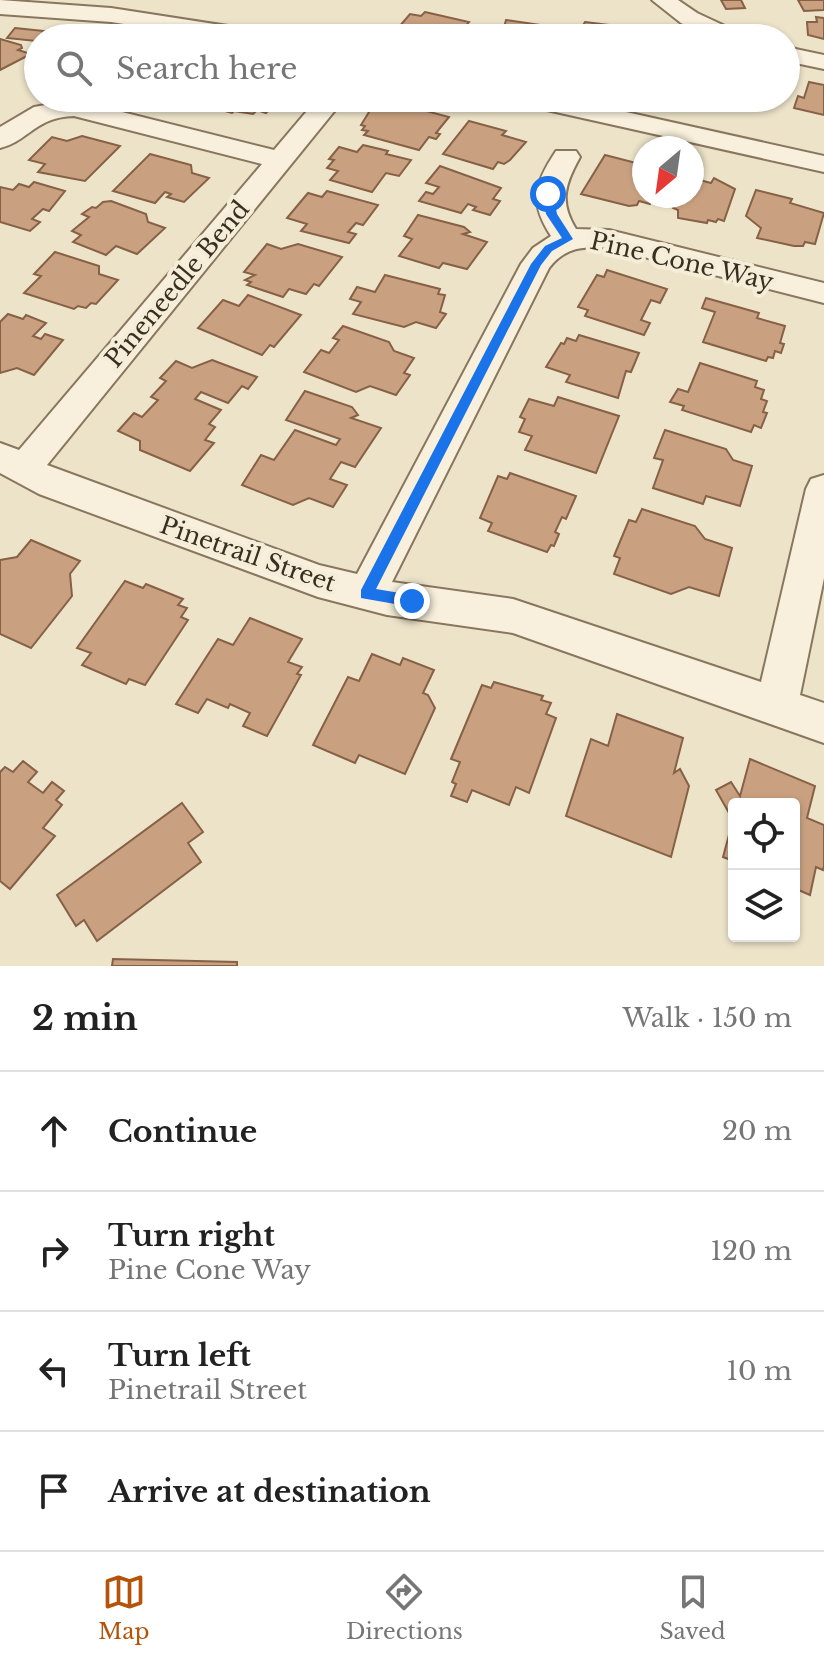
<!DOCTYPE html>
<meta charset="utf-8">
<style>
:root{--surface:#fff;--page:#f6f6f6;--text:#222;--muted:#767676;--line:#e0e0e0;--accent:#b45309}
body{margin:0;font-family:"Libre Baskerville",serif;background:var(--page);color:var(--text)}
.controls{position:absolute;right:24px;bottom:24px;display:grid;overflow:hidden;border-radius:8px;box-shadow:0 2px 6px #0004}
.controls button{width:72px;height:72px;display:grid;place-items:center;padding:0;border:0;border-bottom:2px solid var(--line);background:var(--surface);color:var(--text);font:40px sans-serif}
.compass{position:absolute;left:632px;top:136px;width:72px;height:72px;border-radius:50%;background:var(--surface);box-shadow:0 2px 6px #0004;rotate:209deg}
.stop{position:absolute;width:24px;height:24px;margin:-18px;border:6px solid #1a73e8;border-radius:50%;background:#fff}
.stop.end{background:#1a73e8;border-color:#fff;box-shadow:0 2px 8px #0008}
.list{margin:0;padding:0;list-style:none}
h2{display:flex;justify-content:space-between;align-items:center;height:104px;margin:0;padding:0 32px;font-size:34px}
h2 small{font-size:26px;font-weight:400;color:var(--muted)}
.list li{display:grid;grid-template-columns:52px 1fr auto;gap:24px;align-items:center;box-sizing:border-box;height:120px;padding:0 32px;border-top:2px solid var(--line)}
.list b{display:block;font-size:30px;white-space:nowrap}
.list p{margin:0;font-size:26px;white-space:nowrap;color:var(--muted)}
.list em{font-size:26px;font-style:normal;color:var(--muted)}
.icon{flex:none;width:44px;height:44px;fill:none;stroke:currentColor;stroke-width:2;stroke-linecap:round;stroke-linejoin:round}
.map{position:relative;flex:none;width:824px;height:966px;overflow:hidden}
.search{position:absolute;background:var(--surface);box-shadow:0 2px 6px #0004;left:24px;right:24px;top:24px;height:88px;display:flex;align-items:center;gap:20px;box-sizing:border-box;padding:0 28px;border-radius:44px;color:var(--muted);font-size:30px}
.sheet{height:584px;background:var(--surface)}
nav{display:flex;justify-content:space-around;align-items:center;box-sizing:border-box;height:112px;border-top:2px solid var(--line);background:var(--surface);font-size:22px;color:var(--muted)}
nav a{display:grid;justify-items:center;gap:4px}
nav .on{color:var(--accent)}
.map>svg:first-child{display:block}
</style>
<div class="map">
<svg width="824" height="966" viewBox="0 0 824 966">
<rect width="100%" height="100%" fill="#ede3c9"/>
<g fill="#c9a181" stroke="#866145" stroke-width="2">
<path d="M 721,0 L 741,0 L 745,8 L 726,9 Z"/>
<path d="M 798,0 L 824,0 L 824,10 L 804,11 Z"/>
<path d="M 425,12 L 469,22 L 456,38 L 398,28 L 410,14 L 421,16 Z"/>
<path d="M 816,17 L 824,18 L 824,39 L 808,35 L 807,22 L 817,22 Z"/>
<path d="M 506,20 L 541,25 L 540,36 L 551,38 L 501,38 Z"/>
<path d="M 585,22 L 618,26 L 617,29 L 625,30 L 622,38 L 585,38 L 587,34 L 579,32 Z"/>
<path d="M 15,28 L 44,31 L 36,41 L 7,38 Z"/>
<path d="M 0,39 L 21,45 L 22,48 L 18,50 L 31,54 L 0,70 Z"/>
<path d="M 809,82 L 824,85 L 824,115 L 794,108 L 798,96 L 804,98 Z"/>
<path d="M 224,98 L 280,98 L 266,113 L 257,110 L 253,114 L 234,111 L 232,113 L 214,108 Z"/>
<path d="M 374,104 L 394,109 L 392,107 L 404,105 L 449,117 L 436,133 L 440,134 L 436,139 L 429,137 L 419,150 L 364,135 L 368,131 L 362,130 L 365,126 L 361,125 Z"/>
<path d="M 469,121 L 506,131 L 502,135 L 526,142 L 510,160 L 504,164 L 498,162 L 493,169 L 443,154 Z"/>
<path d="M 82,136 L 120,146 L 85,181 L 38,172 L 45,164 L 29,160 L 52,137 L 67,141 Z"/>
<path d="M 363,145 L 388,151 L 386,154 L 411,160 L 399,176 L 386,173 L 372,192 L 330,180 L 338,171 L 327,168 L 334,160 L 329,159 L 339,147 L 357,152 Z"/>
<path d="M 150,154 L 191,165 L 192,173 L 209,178 L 184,202 L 167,197 L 171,194 L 165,192 L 155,203 L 113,191 Z"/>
<path d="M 605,155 L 644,165 L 644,196 L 654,196 L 650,204 L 639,201 L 637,205 L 629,206 L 581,194 Z"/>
<path d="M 440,166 L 501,188 L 493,199 L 500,201 L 490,215 L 473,210 L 476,207 L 468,204 L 461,213 L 419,201 L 426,192 L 433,194 L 439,187 L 426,183 Z"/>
<path d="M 692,178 L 711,183 L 714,178 L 735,189 L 724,221 L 718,219 L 716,222 L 708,220 L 707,223 L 678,218 L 678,210 L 673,208 L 678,196 L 692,196 Z"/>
<path d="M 34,182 L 65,191 L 49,211 L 43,209 L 32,219 L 40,222 L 30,231 L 0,222 L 0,187 L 13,190 L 19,184 L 29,187 Z"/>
<path d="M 756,190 L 792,199 L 790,203 L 824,213 L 815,244 L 805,242 L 803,246 L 794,246 L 757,238 L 761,228 L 746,216 Z"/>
<path d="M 327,191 L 378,205 L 363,225 L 356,223 L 348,232 L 356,234 L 349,243 L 301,231 L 307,224 L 287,218 L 308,193 L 322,197 Z"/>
<path d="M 111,201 L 146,214 L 148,222 L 165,228 L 137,254 L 116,246 L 106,255 L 73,242 L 81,235 L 72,231 L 89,217 L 82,214 L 92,207 L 96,208 L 103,202 Z"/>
<path d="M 418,215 L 464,227 L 470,232 L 463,234 L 487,242 L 467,269 L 443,263 L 439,268 L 399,256 L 412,239 L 404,236 Z"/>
<path d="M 267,244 L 281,249 L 298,244 L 342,257 L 319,286 L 314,284 L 306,294 L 289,289 L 283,297 L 247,285 L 251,282 L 245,280 L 255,275 L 244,272 Z"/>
<path d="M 55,252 L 99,266 L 99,274 L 118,280 L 96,304 L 91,303 L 86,308 L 78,306 L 74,309 L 24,293 L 41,276 L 34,274 Z"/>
<path d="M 607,270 L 667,289 L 660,303 L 651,300 L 641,320 L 650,323 L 644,335 L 585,316 L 588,310 L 578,307 L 597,275 L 604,277 Z"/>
<path d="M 385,275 L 440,289 L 438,294 L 445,295 L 440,312 L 446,314 L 436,328 L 416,322 L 404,327 L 353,314 L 361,302 L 350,299 L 357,287 L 375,292 Z"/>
<path d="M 248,295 L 301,315 L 274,347 L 270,345 L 262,355 L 198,328 L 223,300 L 239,306 Z"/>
<path d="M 706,298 L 759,313 L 757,318 L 785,326 L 780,343 L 784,344 L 781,353 L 775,351 L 773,358 L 768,357 L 766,361 L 703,342 L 715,312 L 702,308 Z"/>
<path d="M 8,314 L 23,319 L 26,315 L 46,323 L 33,336 L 41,339 L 45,334 L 63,340 L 34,375 L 17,368 L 0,373 L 0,322 Z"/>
<path d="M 343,326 L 389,342 L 394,351 L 414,358 L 404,373 L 410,375 L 396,395 L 370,386 L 356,392 L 304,372 L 321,350 L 329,353 L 339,340 L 333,338 Z"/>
<path d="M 579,335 L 639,353 L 631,372 L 626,371 L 618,398 L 566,382 L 570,375 L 546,367 L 561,343 L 564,344 L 567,338 L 576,341 Z"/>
<path d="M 212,360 L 257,377 L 248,389 L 242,386 L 228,403 L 201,392 L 195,399 L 221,410 L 209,424 L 215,427 L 205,440 L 214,443 L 190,471 L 140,450 L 140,441 L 118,431 L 134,413 L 142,417 L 158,400 L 151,397 L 166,381 L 160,378 L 176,361 L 192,368 Z"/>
<path d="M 700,363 L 757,381 L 755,387 L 764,390 L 761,399 L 767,401 L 763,412 L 767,413 L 761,428 L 754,425 L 751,432 L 682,410 L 684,406 L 670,402 L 678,389 L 688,392 Z"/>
<path d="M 305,391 L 352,407 L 358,415 L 351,418 L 381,428 L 355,467 L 341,462 L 330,479 L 347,485 L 333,507 L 309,498 L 293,505 L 242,485 L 261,455 L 274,460 L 295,430 L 336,445 L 340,439 L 286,420 Z"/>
<path d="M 558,397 L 619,416 L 596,473 L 525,450 L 532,436 L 519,432 L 525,419 L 520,417 L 529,399 L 554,406 Z"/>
<path d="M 665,430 L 726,449 L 733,460 L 752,466 L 740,506 L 706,496 L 703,504 L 653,488 L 663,460 L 654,458 Z"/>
<path d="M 510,473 L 576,496 L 566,519 L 562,517 L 555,532 L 559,534 L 554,546 L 551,545 L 547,552 L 488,531 L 492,523 L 480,518 L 498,476 L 507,479 Z"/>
<path d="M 642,509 L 695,526 L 705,539 L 732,548 L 719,596 L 689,587 L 671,594 L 614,574 L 620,558 L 614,556 L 629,520 L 636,522 Z"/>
<path d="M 31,540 L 80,561 L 70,574 L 72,596 L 31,648 L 0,634 L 0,560 L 17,557 Z"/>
<path d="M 125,581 L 143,588 L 146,584 L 183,599 L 178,605 L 187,608 L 181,617 L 188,620 L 145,685 L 129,679 L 126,684 L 82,665 L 91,653 L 77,648 Z"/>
<path d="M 250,618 L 302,639 L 288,662 L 302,667 L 297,674 L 301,675 L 267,736 L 243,726 L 250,713 L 230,704 L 228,708 L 207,699 L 198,713 L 176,704 L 218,639 L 233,645 Z"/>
<path d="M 372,654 L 400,665 L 403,658 L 434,670 L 423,693 L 428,695 L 435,708 L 405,774 L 359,755 L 355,763 L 313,745 L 348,677 L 359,681 Z"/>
<path d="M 494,682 L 543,696 L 541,700 L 551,703 L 546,714 L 556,718 L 529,793 L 516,787 L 509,805 L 472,790 L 467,802 L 451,796 L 456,784 L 452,782 L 460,762 L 451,759 L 482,685 L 491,688 Z"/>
<path d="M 617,714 L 683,738 L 674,773 L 680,769 L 689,786 L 671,857 L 566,816 L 591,739 L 608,746 Z"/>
<path d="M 750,759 L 815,786 L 807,818 L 824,825 L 824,866 L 823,870 L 816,867 L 810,895 L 794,888 L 794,804 L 734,804 L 734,861 L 723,857 L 733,820 L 716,790 L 731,782 L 740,796 Z"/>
<path d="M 23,761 L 37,772 L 28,782 L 43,793 L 52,782 L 64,791 L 56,800 L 62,805 L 43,828 L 55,836 L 10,889 L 0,881 L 0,772 L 5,767 L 13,772 Z"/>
<path d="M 182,803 L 203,832 L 188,843 L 201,862 L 97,941 L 84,920 L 76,926 L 57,895 Z"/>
<path d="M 113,959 L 237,962 L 237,966 L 112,966 Z"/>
</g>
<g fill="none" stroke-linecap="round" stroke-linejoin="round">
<g stroke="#88765e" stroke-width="4">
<g id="minor">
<path d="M 0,0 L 111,8 L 260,31 L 268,33 L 272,38 L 214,38 L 111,22 L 0,14 Z"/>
<path d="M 652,0 L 678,0 L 697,13 L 740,33 L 744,38 L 713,38 L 681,23 Z"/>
<path d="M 786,47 L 824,55 L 824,69 L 786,61 Z"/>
<path d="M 318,98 L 345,98 L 47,465 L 319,565 L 357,574 L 521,264 L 533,248 L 551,236 C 529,202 534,184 556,151 L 576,151 L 580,157 C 565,184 559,202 576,229 L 609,230 L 824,283 L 824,303 L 609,248 C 584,246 565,247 549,268 L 392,582 L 513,599 L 761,682 L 806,489 L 811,479 L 824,475 L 824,578 L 800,695 L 824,703 L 824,743 L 513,633 L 387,615 L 318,597 L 39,494 L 0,473 L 0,443 L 19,450 L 262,164 L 74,116 C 35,117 29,141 0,148 L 0,127 L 34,107 L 74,100 L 274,150 Z"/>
<path d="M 516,98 L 563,98 L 824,156 L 824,172 L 529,106 L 520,103 Z"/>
</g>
</g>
<use href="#minor" fill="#f8f0dc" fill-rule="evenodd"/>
</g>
<path fill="#1a73e8" d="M 548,191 L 553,194 L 557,214 L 573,239 L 552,251 L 541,265 L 376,589 L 412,595 L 419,601 L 412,607 L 361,598 L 361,590 L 531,264 L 545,246 L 562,238 L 546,214 L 543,194 Z"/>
<g text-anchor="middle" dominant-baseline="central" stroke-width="8" stroke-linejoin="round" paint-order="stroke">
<g font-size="24" fill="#3a2e21" stroke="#f4edd8">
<text transform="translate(682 261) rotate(13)">Pine Cone Way</text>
<text transform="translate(177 284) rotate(-50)">Pineneedle Bend</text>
<text transform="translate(248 554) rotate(19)">Pinetrail Street</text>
</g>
</g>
</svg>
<div class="controls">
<button><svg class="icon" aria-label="locate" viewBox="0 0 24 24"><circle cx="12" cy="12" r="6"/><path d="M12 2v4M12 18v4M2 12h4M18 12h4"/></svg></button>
<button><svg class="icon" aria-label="layers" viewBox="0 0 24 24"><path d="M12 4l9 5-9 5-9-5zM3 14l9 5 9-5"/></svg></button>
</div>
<svg class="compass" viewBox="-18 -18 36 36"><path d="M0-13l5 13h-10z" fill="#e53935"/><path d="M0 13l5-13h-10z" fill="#767676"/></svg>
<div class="stop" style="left:548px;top:194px"></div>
<div class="stop end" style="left:412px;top:601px"></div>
<div class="search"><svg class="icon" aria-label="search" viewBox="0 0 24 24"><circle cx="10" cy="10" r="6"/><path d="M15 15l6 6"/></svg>Search here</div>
</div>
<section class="sheet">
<h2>2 min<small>Walk · 150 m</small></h2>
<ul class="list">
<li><svg class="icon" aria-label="ahead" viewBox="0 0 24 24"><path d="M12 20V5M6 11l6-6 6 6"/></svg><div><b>Continue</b></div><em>20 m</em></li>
<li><svg class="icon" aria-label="right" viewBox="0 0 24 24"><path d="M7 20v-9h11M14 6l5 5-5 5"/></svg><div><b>Turn right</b><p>Pine Cone Way</p></div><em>120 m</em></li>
<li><svg class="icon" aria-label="left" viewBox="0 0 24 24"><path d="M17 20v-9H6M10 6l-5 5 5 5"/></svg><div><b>Turn left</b><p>Pinetrail Street</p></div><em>10 m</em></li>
<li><svg class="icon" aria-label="arrive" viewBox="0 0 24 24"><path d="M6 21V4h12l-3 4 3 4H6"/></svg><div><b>Arrive at destination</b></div></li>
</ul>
</section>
<nav>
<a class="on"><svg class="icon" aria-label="map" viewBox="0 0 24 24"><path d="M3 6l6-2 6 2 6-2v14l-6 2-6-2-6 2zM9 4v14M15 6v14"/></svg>Map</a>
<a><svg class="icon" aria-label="directions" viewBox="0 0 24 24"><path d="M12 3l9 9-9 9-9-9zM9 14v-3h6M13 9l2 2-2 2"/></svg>Directions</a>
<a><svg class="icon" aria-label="saved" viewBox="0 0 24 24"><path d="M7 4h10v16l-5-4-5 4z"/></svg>Saved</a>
</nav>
